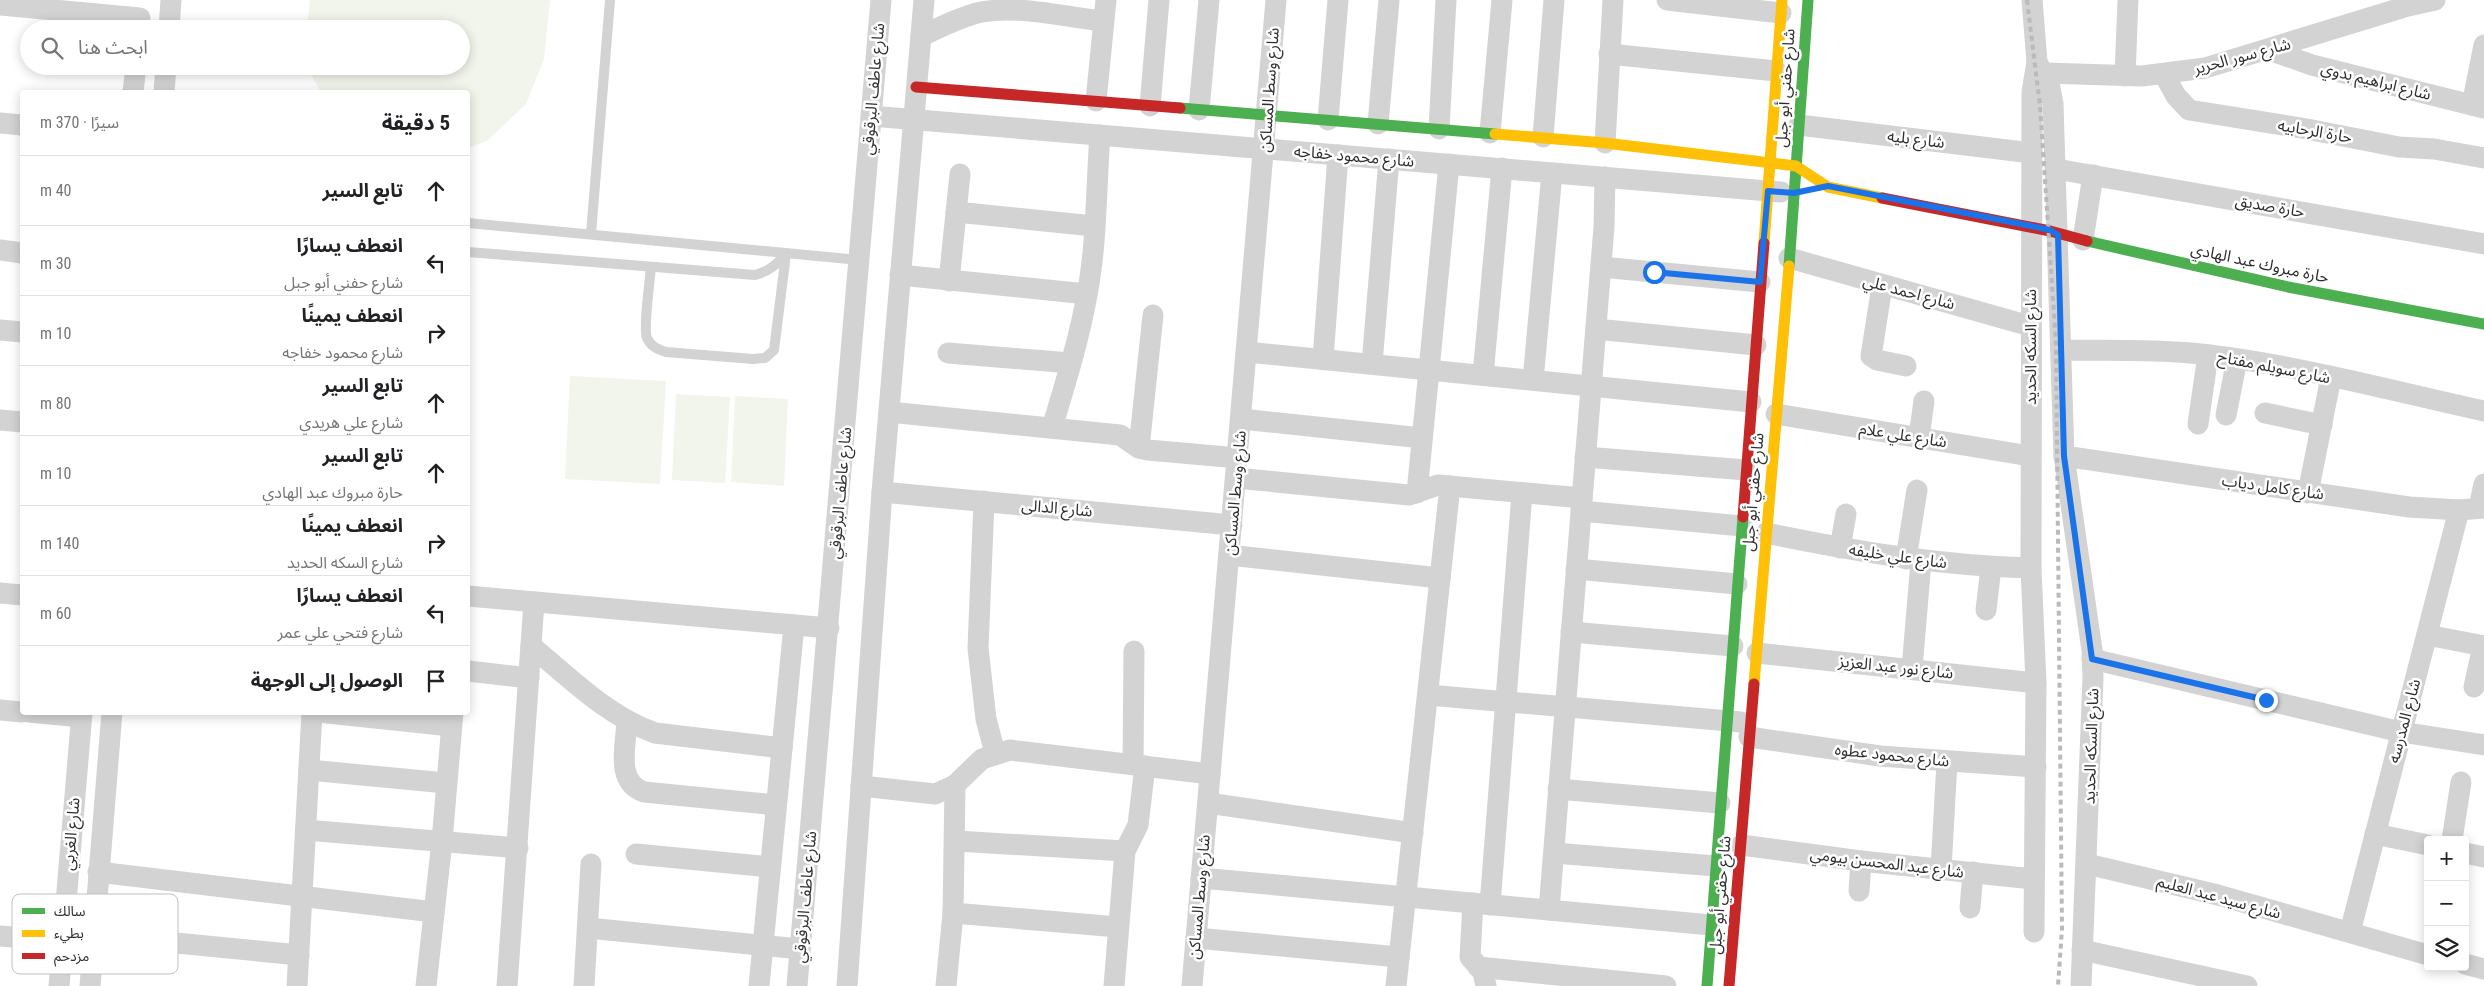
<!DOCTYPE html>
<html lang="ar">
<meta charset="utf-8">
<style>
:root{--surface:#fff;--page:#f2f2f2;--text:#202124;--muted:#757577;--line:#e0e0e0}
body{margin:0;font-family:"Roboto Condensed","Noto Sans Arabic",sans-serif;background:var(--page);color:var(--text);direction:rtl}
.controls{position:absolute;right:15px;bottom:15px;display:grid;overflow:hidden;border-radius:5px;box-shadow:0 2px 12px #0003}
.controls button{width:45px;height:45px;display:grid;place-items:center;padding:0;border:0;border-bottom:1px solid var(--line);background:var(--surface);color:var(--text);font:25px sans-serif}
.stop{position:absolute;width:15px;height:15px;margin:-11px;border:4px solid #1a73e8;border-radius:50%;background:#fff}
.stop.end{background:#1a73e8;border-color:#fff;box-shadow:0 1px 5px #0008}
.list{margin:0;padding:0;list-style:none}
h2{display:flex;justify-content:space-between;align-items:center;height:65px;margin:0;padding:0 20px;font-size:21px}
h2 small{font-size:16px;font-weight:400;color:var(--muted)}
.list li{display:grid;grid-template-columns:32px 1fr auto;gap:15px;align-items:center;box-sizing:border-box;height:70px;padding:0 20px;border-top:1px solid var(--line)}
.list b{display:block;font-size:19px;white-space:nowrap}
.list p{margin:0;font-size:16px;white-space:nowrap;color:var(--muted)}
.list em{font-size:16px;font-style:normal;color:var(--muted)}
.icon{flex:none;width:28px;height:28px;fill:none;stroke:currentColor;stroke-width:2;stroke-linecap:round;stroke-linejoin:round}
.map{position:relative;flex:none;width:2484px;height:986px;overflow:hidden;direction:ltr}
.search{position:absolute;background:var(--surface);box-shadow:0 2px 12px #0003;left:20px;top:20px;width:450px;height:55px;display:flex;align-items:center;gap:12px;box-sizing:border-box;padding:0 18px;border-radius:28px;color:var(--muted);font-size:19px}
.panel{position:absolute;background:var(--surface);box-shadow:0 2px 12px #0003;left:20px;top:90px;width:450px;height:625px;border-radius:5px;direction:rtl}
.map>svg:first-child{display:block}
</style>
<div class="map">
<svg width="2484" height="986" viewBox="0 0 2484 986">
<rect width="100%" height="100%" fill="#fff"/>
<g fill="#f2f5eb">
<path d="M 310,0 L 550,0 L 544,59 L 526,104 L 487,141 L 468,148 L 468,92 L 321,92 L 306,66 L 461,66 L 461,29 L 307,29 Z"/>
<path d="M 570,376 L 666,381 L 660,484 L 565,479 Z"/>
<path d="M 676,394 L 730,397 L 725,483 L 672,480 Z"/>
<path d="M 735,396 L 788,399 L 784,486 L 731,482 Z"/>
</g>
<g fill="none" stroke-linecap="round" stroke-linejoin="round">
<g stroke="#d3d3d3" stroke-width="10">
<path d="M 468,223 L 859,260"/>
<path d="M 591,234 L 610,0"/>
<path d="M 468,252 L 755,275 C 769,271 777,265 786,253"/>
<path d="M 651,267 C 650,281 643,328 647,338 C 651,347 658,349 666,352 L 753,359 L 765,358 L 774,350 L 786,254"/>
</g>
<g stroke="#d3d3d3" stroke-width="21">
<path d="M 1667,0 L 1781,13"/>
<path d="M 2032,0 L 2037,62 L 2050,88 L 2053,104 L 2064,456 L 2092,650 L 2093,678 L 2081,986"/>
<path d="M 0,5 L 140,18"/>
<path d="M 169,29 L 171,0"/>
<path d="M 921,36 C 939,28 958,18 977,13 C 1015,4 1065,17 1103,21"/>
<path d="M 2269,50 L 2312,65 L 2484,108"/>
<path d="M 1609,54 L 1776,71"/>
<path d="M 2044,73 L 2142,76 L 2205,68 L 2408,6 L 2435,0"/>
<path d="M 2164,74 L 2176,96 L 2189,110 L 2307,129 L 2399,147 L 2434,149 L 2484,158"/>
<path d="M 2125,76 L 2128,0"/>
<path d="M 133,92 L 136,66"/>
<path d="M 164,92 L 166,66"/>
<path d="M 1096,101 L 1106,0"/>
<path d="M 2472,105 L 2484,45"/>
<path d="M 1150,106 L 1159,0"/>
<path d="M 1199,110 L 1209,0"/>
<path d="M 871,116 L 1781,192"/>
<path d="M 1328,120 L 1338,0"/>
<path d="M 0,123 L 22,125"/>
<path d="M 1378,124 L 1389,0"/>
<path d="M 1799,125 L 2032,153"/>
<path d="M 1439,129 L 1446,0"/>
<path d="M 1490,133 L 1502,0"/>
<path d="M 1543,137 L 1554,0"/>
<path d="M 1605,143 L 1613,0"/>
<path d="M 2056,169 L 2484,244"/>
<path d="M 956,212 L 1094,226"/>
<path d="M 2083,240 L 2093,175"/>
<path d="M 0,250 L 22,253"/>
<path d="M 1789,258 L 2030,326"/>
<path d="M 1601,267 L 1760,282"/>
<path d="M 900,275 L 1087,294"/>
<path d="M 949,281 L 960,174"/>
<path d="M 1882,286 L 1871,356 L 1877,360 L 1906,366"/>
<path d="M 1596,329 L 1756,345"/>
<path d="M 0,330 L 22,332"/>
<path d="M 2061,350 C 2110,351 2160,349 2209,355 C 2301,366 2393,391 2484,411"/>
<path d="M 1247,352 L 1751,402"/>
<path d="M 948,353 L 1071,363"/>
<path d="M 1323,359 L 1338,155"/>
<path d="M 1372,364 L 1389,159"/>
<path d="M 1483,375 L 1502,168"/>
<path d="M 1533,380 L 1552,173"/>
<path d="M 889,412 L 1120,435 L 1139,448 L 1148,450 L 1238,458"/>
<path d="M 2265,413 L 2322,425"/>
<path d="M 1776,414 L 2030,456"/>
<path d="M 2226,415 L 2237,359"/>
<path d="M 1241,419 L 1422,438"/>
<path d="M 0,420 L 22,422"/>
<path d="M 2198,424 L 2208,355"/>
<path d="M 1052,428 C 1065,384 1079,340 1087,295 C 1097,243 1096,188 1100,135"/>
<path d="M 1919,437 L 1924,401"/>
<path d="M 1139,448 L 1153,315"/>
<path d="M 2064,456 L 2409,507 L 2459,510 L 2484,508"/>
<path d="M 1585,457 L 1746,470"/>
<path d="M 1236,478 L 1409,495 L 1438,485 L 1582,498"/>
<path d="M 882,492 L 1232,525"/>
<path d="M 1417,493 L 1449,164"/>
<path d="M 2308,493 L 2331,377"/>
<path d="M 984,501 L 978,648 L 986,719 L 995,753"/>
<path d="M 2479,508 L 2484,484"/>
<path d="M 1581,511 L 1742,526"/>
<path d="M 1766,533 C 1854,551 1941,566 2031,568"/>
<path d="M 1840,548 L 1846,514"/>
<path d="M 1229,555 L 1440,578"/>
<path d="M 1906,559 L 1917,490"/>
<path d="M 1576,569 L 1737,584"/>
<path d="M 0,593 L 22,595"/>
<path d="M 468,596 L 829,628"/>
<path d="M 1986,610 L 1991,567"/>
<path d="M 1571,632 L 1733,646"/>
<path d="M 2427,635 L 2484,646"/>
<path d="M 531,646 C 569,677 607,716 655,733 L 782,748"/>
<path d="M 1757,653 L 2036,683"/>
<path d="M 2092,659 L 2401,732 L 2484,745"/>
<path d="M 1912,669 L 1921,561"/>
<path d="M 468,671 L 529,678"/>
<path d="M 2474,687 L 2483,646"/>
<path d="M 1428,695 L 1741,722"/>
<path d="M 0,710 L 22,712"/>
<path d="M 29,712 L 81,717"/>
<path d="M 318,712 L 451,726"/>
<path d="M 627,721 C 626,746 615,782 644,792 L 776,805"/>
<path d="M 1749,737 L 1880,756 L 2036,767"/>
<path d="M 1133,764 L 1134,651"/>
<path d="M 309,770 L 446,783"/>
<path d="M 861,786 L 935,794 L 955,785 L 982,759 L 1010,750 L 1210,774"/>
<path d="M 1558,789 L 1720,803"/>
<path d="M 1208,803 L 1413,833"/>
<path d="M 306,830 L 518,848"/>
<path d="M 2375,834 L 2428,845"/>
<path d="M 2452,840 L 2461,782"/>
<path d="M 956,841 L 1125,851"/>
<path d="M 1741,845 L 1861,861 L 2033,879"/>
<path d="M 1554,853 L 1716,866"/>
<path d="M 2465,853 L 2484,857"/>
<path d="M 636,854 L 770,867"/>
<path d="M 2087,864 L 2218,895 L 2428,955"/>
<path d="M 1941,869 L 1947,762"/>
<path d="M 98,872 L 434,912"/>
<path d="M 1201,878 L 1711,925"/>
<path d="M 1859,891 L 1861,861"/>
<path d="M 1473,903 L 1470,957 L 1483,972 L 1486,986"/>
<path d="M 1490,905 L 1522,493"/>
<path d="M 1970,908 L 1973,872"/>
<path d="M 1549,910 L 1604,227 L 1605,177"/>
<path d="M 953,913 L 1118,927"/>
<path d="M 588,928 L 800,949"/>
<path d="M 2034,932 L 2036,683 L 2031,568 L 2032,92 L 2037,62"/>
<path d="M 2350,932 L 2459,510"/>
<path d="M 94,935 L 299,955"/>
<path d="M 0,936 L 62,941"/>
<path d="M 1196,938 L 1399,957"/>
<path d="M 2082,950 L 2247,986"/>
<path d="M 2465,964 L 2484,969"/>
<path d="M 1478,967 L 1666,986"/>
<path d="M 59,986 L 82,712"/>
<path d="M 90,986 L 112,712"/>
<path d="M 297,986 L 312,712"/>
<path d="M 426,986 L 442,841 L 453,712"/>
<path d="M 507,986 L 534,602"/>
<path d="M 584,986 L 591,864"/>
<path d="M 759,986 L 794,625"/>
<path d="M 797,986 L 881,0"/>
<path d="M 847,986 L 882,492 L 924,0"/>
<path d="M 946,986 L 953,913 L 955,785"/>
<path d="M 1114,986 L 1125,851 L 1138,825 L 1145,766"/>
<path d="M 1192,986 L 1276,0"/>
<path d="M 1396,986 L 1450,486"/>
</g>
<g stroke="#4caf50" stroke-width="11">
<path d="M 1180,108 L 1495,134"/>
<path d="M 2087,241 L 2288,287 L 2484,324"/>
<path d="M 1789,266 L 1808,0"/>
<path d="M 1707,986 L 1743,517"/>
</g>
<g stroke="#ffc107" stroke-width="11">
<path d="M 1495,134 L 1605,143 L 1796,166 L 1828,187 L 1882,198"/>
<path d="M 1764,243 L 1782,0"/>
<path d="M 1754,684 L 1789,266"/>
</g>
<g stroke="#c62828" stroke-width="11">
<path d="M 916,87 L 1180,108"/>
<path d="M 1882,198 L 2050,231 L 2087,241"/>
<path d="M 1743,517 L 1764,243"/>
<path d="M 1729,986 L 1754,684"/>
</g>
<path stroke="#bababa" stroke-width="4" stroke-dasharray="5 4" stroke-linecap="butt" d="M 2027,0 L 2040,106 L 2056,343 L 2062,929 L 2058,986"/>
</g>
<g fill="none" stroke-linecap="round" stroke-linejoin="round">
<path stroke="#1a73e8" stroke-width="6" d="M 1654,272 L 1760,282 L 1768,191 L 1794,193 L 1828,186 L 2031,226 L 2050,230 L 2058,235 L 2064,456 L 2092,659 L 2266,700"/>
</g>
<g text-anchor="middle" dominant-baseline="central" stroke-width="5" stroke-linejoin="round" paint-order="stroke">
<g font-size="16" fill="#2e2e2e" stroke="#fff">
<text transform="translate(2242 56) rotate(-15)">شارع سور الحرير</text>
<text transform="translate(2376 81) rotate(14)">شارع ابراهيم بدوي</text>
<text transform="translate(1785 88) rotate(-86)">شارع حفني أبو جبل</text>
<text transform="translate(873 89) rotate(-85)">شارع عاطف البرقوقي</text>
<text transform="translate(1269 90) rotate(-86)">شارع وسط المساكن</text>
<text transform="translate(2315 131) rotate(10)">حارة الرحابيه</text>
<text transform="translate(1916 139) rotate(7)">شارع بليه</text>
<text transform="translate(1354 156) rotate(5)">شارع محمود خفاجه</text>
<text transform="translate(2270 206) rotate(10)">حارة صديق</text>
<text transform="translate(2260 263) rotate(12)">حارة مبروك عبد الهادي</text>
<text transform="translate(1909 292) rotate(15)">شارع احمد علي</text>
<text transform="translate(2030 347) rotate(-90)">شارع السكه الحديد</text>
<text transform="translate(2274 367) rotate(11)">شارع سويلم مفتاح</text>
<text transform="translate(1903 435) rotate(9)">شارع علي علام</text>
<text transform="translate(2273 487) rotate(8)">شارع كامل دياب</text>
<text transform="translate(1753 492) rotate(-85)">شارع حفني أبو جبل</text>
<text transform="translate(840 493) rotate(-85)">شارع عاطف البرقوقي</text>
<text transform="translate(1235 493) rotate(-85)">شارع وسط المساكن</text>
<text transform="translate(1057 508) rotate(5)">شارع الدالى</text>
<text transform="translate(1898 556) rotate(8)">شارع علي خليفه</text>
<text transform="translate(1896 667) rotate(6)">شارع نور عبد العزيز</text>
<text transform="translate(2404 721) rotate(-75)">شارع المدرسه</text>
<text transform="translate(2091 746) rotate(-88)">شارع السكه الحديد</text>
<text transform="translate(1892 755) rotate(6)">شارع محمود عطوه</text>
<text transform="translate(71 834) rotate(-85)">شارع الغربي</text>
<text transform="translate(1887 863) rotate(7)">شارع عبد المحسن بيومي</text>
<text transform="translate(1720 895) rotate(-85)">شارع حفني أبو جبل</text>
<text transform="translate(805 897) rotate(-85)">شارع عاطف البرقوقي</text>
<text transform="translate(1199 897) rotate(-85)">شارع وسط المساكن</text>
<text transform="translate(2219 897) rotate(15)">شارع سيد عبد العليم</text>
</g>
</g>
<rect x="12" y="894" width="166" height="80" rx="8" fill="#fff" stroke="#c0c0c0" stroke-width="1"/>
<rect x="22" y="908" width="23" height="6" fill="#4caf50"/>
<rect x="22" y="930" width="23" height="7" fill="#ffc107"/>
<rect x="22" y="953" width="23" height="6" fill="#c62828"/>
<g font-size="14" fill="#2e2e2e">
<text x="54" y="916">سالك</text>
<text x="54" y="938">بطيء</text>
<text x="54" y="961">مزدحم</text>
</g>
</svg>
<div class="controls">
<button>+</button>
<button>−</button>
<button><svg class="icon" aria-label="layers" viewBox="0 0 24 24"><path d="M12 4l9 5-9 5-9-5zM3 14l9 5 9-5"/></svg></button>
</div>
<div class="stop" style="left:1654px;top:272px"></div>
<div class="stop end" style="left:2266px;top:700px"></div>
<div class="search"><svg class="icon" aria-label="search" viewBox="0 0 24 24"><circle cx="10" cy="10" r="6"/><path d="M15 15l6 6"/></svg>ابحث هنا</div>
<section class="panel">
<h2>5 دقيقة<small>سيرًا · 370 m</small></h2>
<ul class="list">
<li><svg class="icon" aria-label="ahead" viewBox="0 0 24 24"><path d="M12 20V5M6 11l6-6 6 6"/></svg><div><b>تابع السير</b></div><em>40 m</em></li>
<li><svg class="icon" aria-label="left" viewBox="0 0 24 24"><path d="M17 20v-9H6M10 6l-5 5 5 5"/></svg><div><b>انعطف يسارًا</b><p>شارع حفني أبو جبل</p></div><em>30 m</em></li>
<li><svg class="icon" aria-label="right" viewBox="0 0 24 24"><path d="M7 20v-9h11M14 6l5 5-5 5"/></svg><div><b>انعطف يمينًا</b><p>شارع محمود خفاجه</p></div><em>10 m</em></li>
<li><svg class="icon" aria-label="ahead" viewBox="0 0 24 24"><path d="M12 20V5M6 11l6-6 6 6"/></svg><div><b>تابع السير</b><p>شارع علي هريدي</p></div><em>80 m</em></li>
<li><svg class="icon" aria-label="ahead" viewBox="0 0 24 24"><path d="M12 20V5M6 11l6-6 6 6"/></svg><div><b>تابع السير</b><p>حارة مبروك عبد الهادي</p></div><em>10 m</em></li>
<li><svg class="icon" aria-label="right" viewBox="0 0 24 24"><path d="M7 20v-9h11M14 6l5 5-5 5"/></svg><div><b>انعطف يمينًا</b><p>شارع السكه الحديد</p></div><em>140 m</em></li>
<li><svg class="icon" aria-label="left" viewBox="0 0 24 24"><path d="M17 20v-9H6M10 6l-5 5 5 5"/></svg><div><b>انعطف يسارًا</b><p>شارع فتحي علي عمر</p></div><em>60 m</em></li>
<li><svg class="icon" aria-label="arrive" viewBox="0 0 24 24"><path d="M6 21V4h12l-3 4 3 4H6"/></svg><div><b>الوصول إلى الوجهة</b></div></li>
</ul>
</section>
</div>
